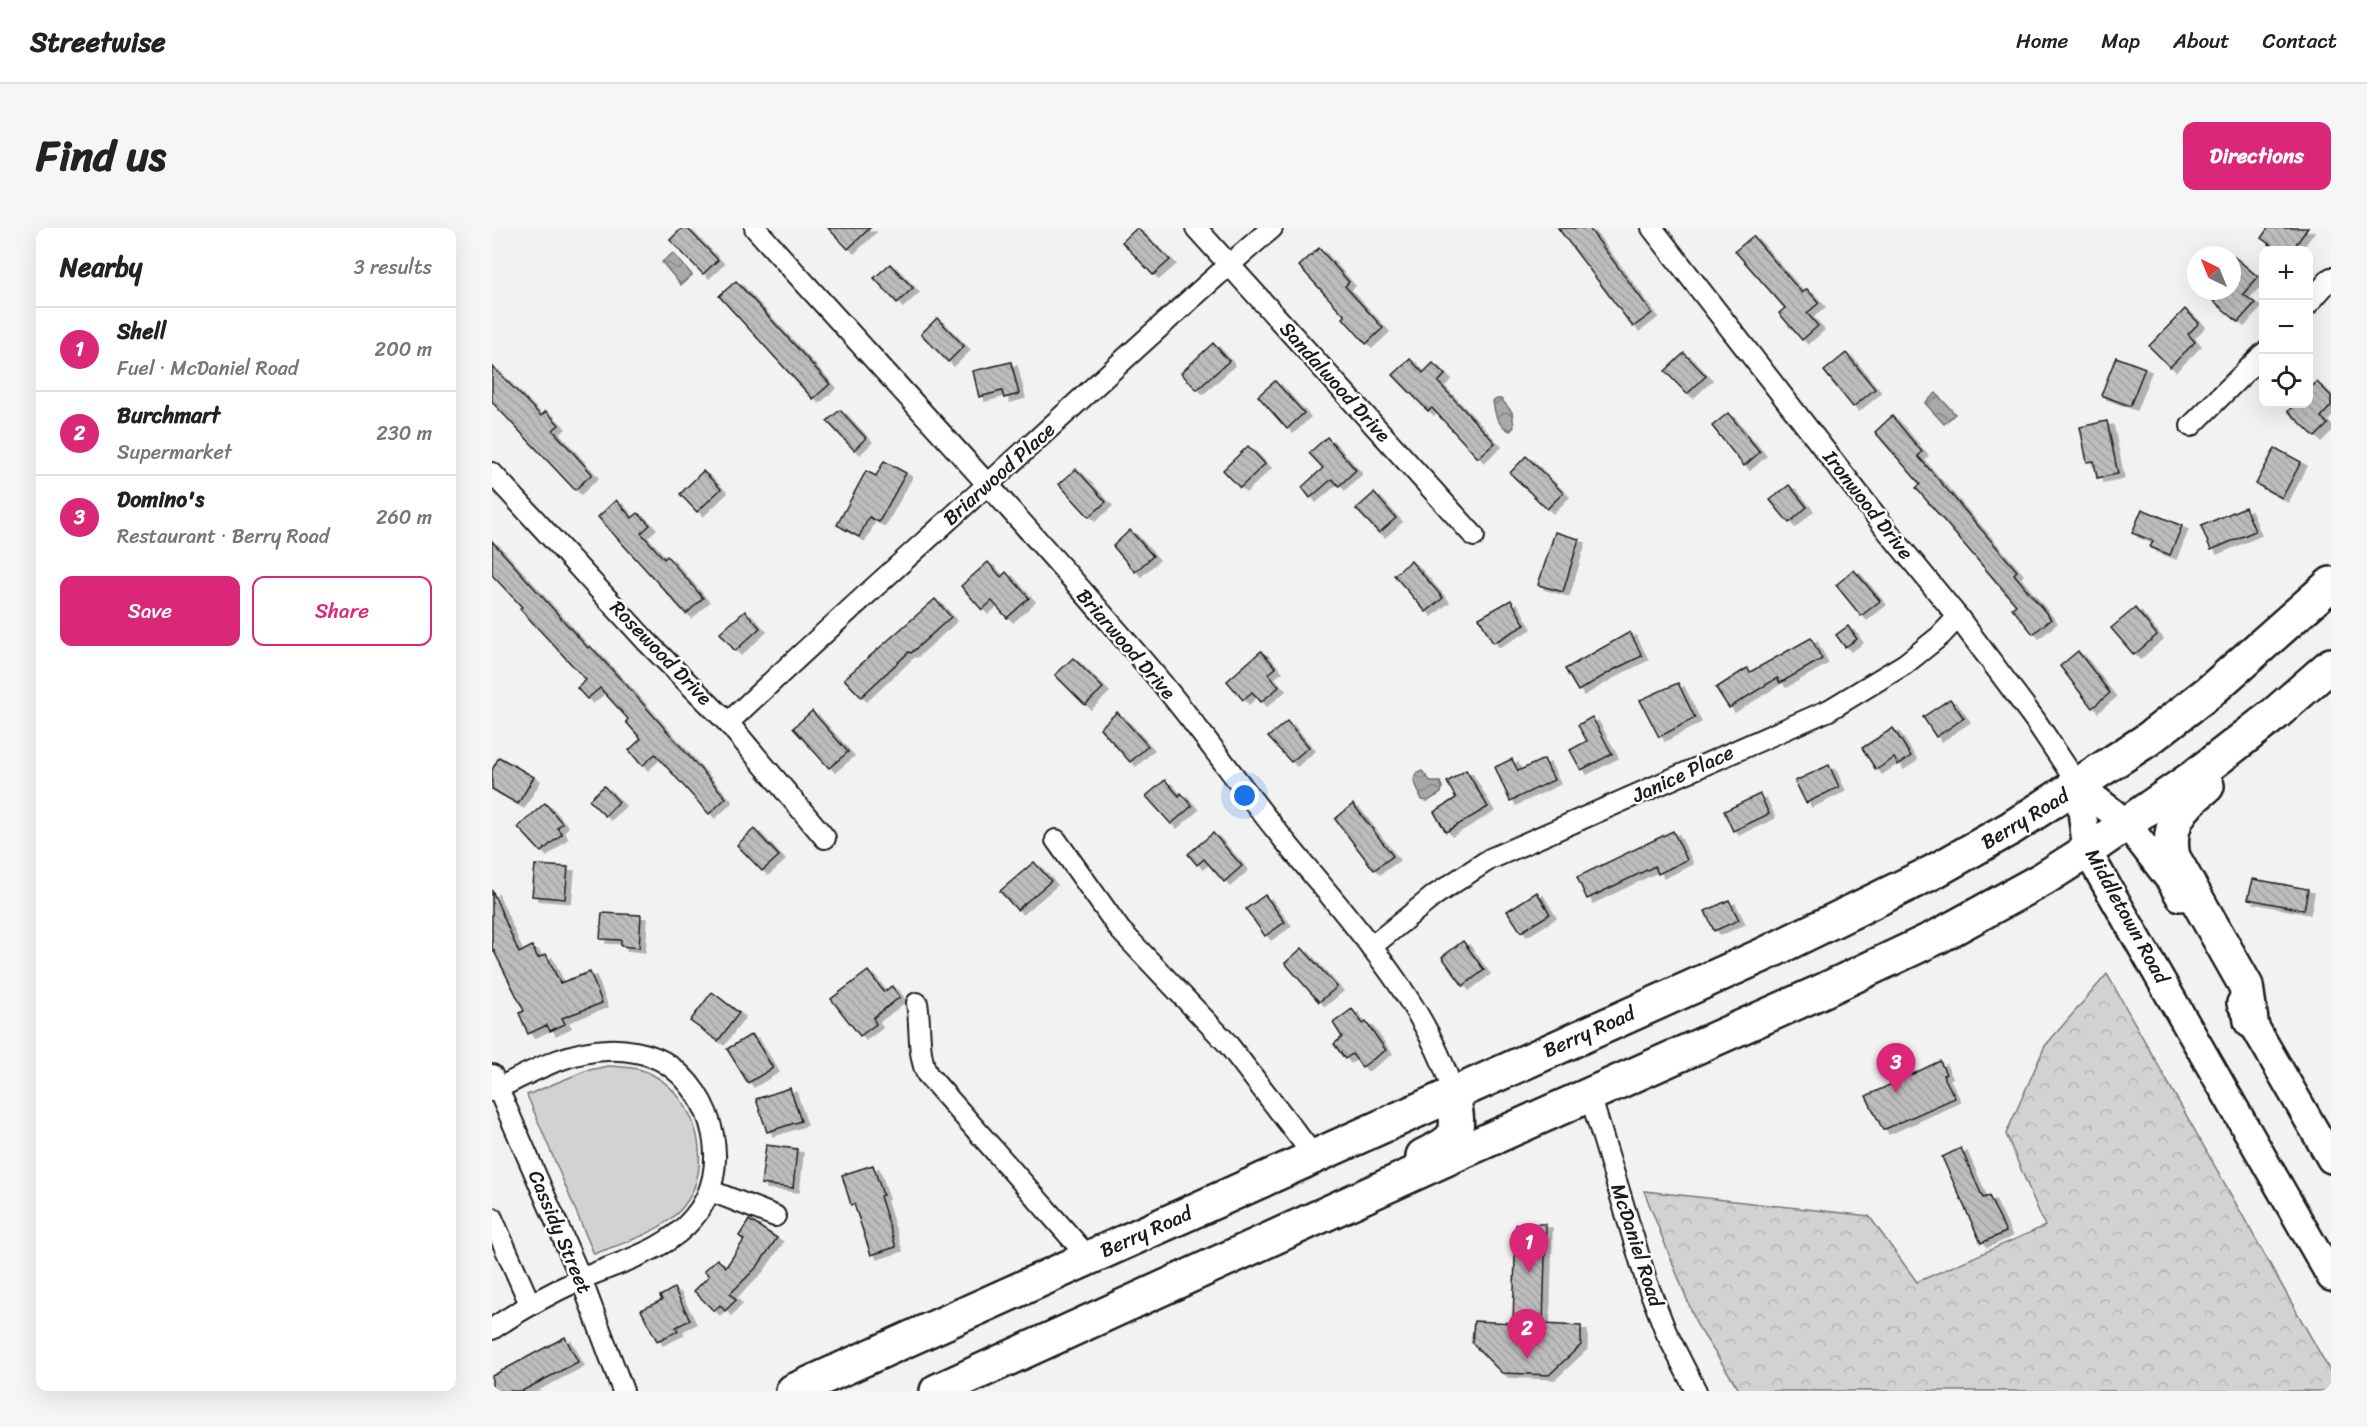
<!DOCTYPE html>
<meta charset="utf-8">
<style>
:root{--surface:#fff;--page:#f6f6f6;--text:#222;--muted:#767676;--line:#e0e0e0;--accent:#db2777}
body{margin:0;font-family:Sriracha,sans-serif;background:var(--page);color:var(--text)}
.controls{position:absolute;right:18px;top:18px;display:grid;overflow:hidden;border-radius:12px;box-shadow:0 6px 24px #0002}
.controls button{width:54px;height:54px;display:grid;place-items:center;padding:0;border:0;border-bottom:2px solid var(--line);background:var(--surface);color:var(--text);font:30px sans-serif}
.compass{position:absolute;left:1695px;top:18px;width:54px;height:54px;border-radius:50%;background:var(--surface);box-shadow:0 6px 24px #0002;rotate:317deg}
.you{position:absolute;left:753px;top:568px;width:21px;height:21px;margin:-15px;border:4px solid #fff;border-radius:50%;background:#1a73e8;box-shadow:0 0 0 9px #1a73e833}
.badge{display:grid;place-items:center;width:39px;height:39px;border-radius:50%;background:var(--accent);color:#fff;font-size:20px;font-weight:700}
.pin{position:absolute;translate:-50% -50px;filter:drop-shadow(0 2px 3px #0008)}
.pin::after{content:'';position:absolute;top:32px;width:21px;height:18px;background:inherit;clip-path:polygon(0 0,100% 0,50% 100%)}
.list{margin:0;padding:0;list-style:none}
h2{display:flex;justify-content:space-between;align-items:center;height:78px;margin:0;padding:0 24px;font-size:26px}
h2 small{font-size:20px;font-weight:400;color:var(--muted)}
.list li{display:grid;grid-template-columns:39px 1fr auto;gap:18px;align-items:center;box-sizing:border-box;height:84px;padding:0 24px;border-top:2px solid var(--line)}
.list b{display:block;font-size:22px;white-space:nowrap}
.list p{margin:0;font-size:20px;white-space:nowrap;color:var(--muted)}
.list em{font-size:20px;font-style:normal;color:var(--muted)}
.actions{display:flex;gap:12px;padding:18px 24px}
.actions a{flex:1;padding:14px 0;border:2px solid var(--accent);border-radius:12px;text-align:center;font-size:21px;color:var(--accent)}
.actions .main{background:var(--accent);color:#fff}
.icon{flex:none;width:33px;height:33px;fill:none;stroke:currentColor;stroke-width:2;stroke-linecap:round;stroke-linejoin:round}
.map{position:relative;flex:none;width:1839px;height:1163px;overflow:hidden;border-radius:12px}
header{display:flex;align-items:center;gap:36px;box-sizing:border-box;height:84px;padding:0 30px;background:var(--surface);border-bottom:2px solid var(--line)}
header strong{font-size:28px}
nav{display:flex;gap:33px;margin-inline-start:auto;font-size:21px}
.intro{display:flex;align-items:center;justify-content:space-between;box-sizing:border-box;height:144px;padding:0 36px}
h1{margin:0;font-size:42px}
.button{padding:15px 27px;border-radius:12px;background:var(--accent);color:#fff;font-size:21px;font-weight:700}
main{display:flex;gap:36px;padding:0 36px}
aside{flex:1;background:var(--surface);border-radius:12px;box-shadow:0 6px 24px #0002}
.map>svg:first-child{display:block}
</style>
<header>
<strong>Streetwise</strong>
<nav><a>Home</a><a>Map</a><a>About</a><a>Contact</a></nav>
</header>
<div class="intro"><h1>Find us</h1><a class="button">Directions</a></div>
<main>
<aside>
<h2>Nearby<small>3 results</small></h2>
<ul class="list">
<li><span class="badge">1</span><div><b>Shell</b><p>Fuel · McDaniel Road</p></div><em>200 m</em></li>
<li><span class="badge">2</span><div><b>Burchmart</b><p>Supermarket</p></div><em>230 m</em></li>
<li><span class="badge">3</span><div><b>Domino's</b><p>Restaurant · Berry Road</p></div><em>260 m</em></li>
</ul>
<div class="actions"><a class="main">Save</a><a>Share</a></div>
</aside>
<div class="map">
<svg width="1839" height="1163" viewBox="0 0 1839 1163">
<defs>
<pattern id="forest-crowns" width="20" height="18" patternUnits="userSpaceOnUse" patternTransform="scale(1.5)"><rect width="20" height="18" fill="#d2d2d2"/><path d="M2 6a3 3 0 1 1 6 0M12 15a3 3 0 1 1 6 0" fill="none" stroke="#b4b4b4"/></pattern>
<pattern id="water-waves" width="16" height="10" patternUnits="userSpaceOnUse" patternTransform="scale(1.5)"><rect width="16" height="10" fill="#a8a8a8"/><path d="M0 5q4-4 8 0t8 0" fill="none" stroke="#888"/></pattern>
<pattern id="building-back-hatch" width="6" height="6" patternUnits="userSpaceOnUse" patternTransform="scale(1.5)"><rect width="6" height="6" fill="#bdbdbd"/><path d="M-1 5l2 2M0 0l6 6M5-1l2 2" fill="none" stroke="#a2a2a2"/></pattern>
<filter id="shadow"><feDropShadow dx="6" dy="4" stdDeviation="0" flood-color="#0004"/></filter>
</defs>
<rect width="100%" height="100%" fill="#f2f2f2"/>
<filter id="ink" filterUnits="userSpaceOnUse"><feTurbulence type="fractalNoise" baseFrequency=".0167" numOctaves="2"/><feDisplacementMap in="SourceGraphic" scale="12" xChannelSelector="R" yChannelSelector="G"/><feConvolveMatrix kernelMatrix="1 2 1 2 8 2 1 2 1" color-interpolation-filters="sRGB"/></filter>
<g filter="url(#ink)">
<path fill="url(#forest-crowns)" stroke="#777" stroke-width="1.5" d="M 1615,746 L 1839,1145 L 1839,1163 L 1248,1163 L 1205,1097 L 1152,963 L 1377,988 L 1425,1054 L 1553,998 L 1514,906 L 1553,818 Z"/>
<path fill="#d2d2d2" stroke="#777" stroke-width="1.5" d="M 116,838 C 131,839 148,839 161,847 C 206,871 223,939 191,979 C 169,1005 133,1014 102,1026 L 35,867 L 93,843 Z"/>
<g fill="url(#water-waves)" stroke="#707070" stroke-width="1.5">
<path d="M 181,25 L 200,47 L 189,57 L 170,34 Z"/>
<path d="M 1444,165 L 1463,186 L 1452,196 L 1433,175 Z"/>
<path d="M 1005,171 L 1009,171 L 1020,184 L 1022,199 L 1018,203 C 1005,197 1003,187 1001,173 Z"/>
<path d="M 930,543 L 939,554 L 948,554 L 950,559 L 949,565 L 936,573 L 930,572 L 922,552 L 924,546 Z"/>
</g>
<g fill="url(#building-back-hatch)" stroke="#1c1c1c" stroke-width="1.5" filter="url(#shadow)">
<path d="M 190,0 L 195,0 L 226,32 L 211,46 L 178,12 Z"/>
<path d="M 336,0 L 378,0 L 356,21 Z"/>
<path d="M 645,0 L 678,32 L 661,47 L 630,14 Z"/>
<path d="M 1066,0 L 1097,0 L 1160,85 L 1141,99 Z"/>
<path d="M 1776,0 L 1816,0 L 1800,22 L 1786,22 L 1769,10 Z"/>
<path d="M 1261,8 L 1310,65 L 1315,61 L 1327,75 L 1315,85 L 1326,98 L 1310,112 L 1287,85 L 1293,80 L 1243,23 Z"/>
<path d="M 827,20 L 857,54 L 853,58 L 891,100 L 874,116 L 851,90 L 853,88 L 807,38 Z"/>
<path d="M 1740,27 L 1766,49 L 1751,66 L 1763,75 L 1746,94 L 1710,63 L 1740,63 Z"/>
<path d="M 398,36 L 421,60 L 405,75 L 382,50 Z"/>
<path d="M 244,53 L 338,156 L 321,171 L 227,68 Z"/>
<path d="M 1693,81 L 1707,95 L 1696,106 L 1703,114 L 1678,139 L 1657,118 Z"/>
<path d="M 445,90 L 472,118 L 456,134 L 429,106 Z"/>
<path d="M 721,115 L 737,133 L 705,162 L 689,145 Z"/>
<path d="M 1192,125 L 1214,148 L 1195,166 L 1173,143 Z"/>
<path d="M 1354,125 L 1383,161 L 1361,179 L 1332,143 Z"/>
<path d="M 1624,129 L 1653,140 L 1638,178 L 1609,167 Z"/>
<path d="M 918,131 L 931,145 L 941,135 L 953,147 L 946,154 L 1003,215 L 986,230 L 940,180 L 936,183 L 901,147 Z"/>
<path d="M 519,134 L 527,166 L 512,170 L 510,163 L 487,169 L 481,143 Z"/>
<path d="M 0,138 L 49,188 L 54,183 L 67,197 L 61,202 L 100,246 L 83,262 L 0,174 Z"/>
<path d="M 783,153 L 812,185 L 795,201 L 766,168 Z"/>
<path d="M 1825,154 L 1839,168 L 1839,178 L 1829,189 L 1836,196 L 1823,209 L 1796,183 L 1803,176 L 1816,176 L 1816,162 Z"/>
<path d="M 348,182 L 374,210 L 362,222 L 335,193 Z"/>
<path d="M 1236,185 L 1268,224 L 1252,238 L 1220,198 Z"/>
<path d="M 1400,188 L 1430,224 L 1426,228 L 1525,343 L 1522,346 L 1559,391 L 1541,406 L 1520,380 L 1524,377 L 1424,260 L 1428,256 L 1383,204 Z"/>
<path d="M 1615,193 L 1626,246 L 1605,250 L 1602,233 L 1595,234 L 1588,199 Z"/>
<path d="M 835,209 L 864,242 L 847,258 L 840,251 L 818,270 L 810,259 L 831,240 L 817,225 Z"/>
<path d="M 756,218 L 773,236 L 748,260 L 731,242 Z"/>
<path d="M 1783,220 L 1809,234 L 1790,270 L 1764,256 Z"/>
<path d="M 1034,228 L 1071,265 L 1055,281 L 1018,245 Z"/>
<path d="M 392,233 L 414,245 L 387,294 L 377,289 L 367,309 L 345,297 L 374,243 L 384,248 Z"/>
<path d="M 584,241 L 614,274 L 597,289 L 567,256 Z"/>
<path d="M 211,243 L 229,261 L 205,284 L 188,266 Z"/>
<path d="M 1297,257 L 1315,279 L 1297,295 L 1278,272 Z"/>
<path d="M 882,265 L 904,290 L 887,305 L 864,281 Z"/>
<path d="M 124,272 L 140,290 L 146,285 L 158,297 L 149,305 L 172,331 L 175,328 L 211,370 L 194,386 L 106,289 Z"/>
<path d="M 1753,279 L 1763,303 L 1719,322 L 1709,298 Z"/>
<path d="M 1650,281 L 1690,298 L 1678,327 L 1658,319 L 1661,313 L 1640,305 Z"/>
<path d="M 638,302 L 661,328 L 643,344 L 621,318 Z"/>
<path d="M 1063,304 L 1087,311 L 1071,364 L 1046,357 Z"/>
<path d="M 0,313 L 96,420 L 98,418 L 136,459 L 234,570 L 217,586 L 163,526 L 150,538 L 137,522 L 149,511 L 134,494 L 136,491 L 108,460 L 95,471 L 85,460 L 94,452 L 28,381 L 30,379 L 0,347 Z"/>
<path d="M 919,333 L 951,370 L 934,384 L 902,347 Z"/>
<path d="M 496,334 L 509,349 L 514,344 L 537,370 L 515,390 L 500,373 L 490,382 L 469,358 Z"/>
<path d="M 1362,342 L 1388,373 L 1369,388 L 1344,357 Z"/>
<path d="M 443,371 L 459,389 L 419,425 L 417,424 L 369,469 L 352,451 Z"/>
<path d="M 1019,372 L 1033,397 L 1001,415 L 987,390 Z"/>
<path d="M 1643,380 L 1665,407 L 1642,427 L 1619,400 Z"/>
<path d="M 253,383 L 268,400 L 243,423 L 228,405 Z"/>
<path d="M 1356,398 L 1365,411 L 1353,419 L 1344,407 Z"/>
<path d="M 1138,404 L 1150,428 L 1123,441 L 1086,463 L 1073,441 Z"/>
<path d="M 1319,410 L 1330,431 L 1288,455 L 1285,450 L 1237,480 L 1224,460 L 1255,440 L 1258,444 Z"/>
<path d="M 769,423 L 784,440 L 776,446 L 787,459 L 769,474 L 760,464 L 751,472 L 735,453 Z"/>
<path d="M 1586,423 L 1618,465 L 1600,480 L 1568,438 Z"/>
<path d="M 581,430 L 611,460 L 593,477 L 563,447 Z"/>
<path d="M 1186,455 L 1203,490 L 1167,509 L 1148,472 Z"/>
<path d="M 1458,471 L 1472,490 L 1444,509 L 1431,489 Z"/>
<path d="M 320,483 L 356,524 L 337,540 L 301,500 Z"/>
<path d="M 625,484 L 656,518 L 638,534 L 608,500 Z"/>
<path d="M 1100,489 L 1120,526 L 1089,542 L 1078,522 L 1095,513 L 1086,497 Z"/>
<path d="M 795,493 L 817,519 L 799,534 L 776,509 Z"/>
<path d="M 1401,500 L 1419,528 L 1406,537 L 1402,530 L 1384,542 L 1370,520 Z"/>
<path d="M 7,529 L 42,549 L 26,576 L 0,561 L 0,542 Z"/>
<path d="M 1020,531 L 1026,543 L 1052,531 L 1062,552 L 1018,573 L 1003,539 Z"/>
<path d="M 1337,537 L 1347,559 L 1314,575 L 1303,553 Z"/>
<path d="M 974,542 L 996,579 L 954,604 L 942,584 L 964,570 L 955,554 Z"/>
<path d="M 673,552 L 687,568 L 689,565 L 700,578 L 679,596 L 654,568 Z"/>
<path d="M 112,558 L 127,574 L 113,588 L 97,572 Z"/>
<path d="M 1268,566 L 1277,586 L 1241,603 L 1232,583 Z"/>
<path d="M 53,575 L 70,595 L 65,600 L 70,606 L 49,624 L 26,599 Z"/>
<path d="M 861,576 L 901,628 L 882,642 L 843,591 Z"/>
<path d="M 262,601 L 287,628 L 270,643 L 245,617 Z"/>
<path d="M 1181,603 L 1195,632 L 1166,646 L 1163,638 L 1095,671 L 1085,649 Z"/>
<path d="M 721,605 L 750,638 L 732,654 L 712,631 L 705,637 L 696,626 Z"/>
<path d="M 542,634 L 559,653 L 525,682 L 508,663 Z"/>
<path d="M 43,637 L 76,639 L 73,671 L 40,668 Z"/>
<path d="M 1761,651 L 1816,661 L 1812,682 L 1756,671 Z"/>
<path d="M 0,662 L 27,725 L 40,718 L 46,730 L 54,726 L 68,755 L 98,744 L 110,775 L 70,790 L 73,796 L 58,803 L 55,797 L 36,806 L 27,785 L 32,783 L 0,719 Z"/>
<path d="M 1045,664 L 1058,686 L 1029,704 L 1015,683 Z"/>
<path d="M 773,667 L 793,694 L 773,708 L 754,681 Z"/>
<path d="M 1237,672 L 1247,692 L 1222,703 L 1213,683 Z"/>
<path d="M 110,685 L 149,687 L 147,720 L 129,718 L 129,712 L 108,711 Z"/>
<path d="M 971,713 L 992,742 L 971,758 L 950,729 Z"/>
<path d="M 810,720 L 845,759 L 827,774 L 793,735 Z"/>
<path d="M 376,743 L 392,764 L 400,758 L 408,769 L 381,790 L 384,796 L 368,808 L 339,771 Z"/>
<path d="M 220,764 L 247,785 L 226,813 L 198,793 Z"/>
<path d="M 860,781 L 871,796 L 874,794 L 894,822 L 870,839 L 860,826 L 853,831 L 842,816 L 850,809 L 841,795 Z"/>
<path d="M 260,806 L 281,840 L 256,855 L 235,821 Z"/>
<path d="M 1448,833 L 1454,846 L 1451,847 L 1463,870 L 1391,902 L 1374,868 Z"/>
<path d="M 298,860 L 309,893 L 275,904 L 264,871 Z"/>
<path d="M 274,917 L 305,921 L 301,960 L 269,956 Z"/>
<path d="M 1469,920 L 1491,970 L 1497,968 L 1514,1004 L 1489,1015 L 1450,929 Z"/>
<path d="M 381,937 L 391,967 L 388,968 L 404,1019 L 379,1027 L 362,976 L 359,977 L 350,947 Z"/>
<path d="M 257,992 L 285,1010 L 265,1039 L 238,1066 L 244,1072 L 233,1083 L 228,1077 L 222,1083 L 202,1063 L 217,1048 L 212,1043 L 225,1031 L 234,1039 L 252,1012 L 247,1008 Z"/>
<path d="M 1024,996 L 1054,996 L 1051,1096 L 1089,1098 L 1089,1117 L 1057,1147 L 1010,1145 L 980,1115 L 982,1093 L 1021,1095 Z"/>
<path d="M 182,1060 L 198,1092 L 184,1099 L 186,1103 L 165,1113 L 149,1082 L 170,1072 L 168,1068 Z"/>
<path d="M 73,1109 L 86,1134 L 30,1163 L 0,1163 L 0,1148 Z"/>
</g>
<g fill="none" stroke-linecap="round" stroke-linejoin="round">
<g stroke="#1c1c1c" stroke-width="24">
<g id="street">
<path d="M 263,0 C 397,149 534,295 663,447 C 705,497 743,551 784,602 C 846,680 933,768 961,865"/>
<path d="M 704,0 L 982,308"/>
<path d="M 1160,0 L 1398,306 L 1466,389 L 1543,492 L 1587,558"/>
<path d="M 1816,76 L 1839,50"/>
<path d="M 1699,198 L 1772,125"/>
<path d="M 0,245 L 155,414 L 236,495 L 333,610"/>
<path d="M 236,495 C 328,407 423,323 517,237 C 604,158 690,76 780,0"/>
<path d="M 564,612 L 628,702 L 735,815 L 822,928"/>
<path d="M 879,719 L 943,667 L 998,631 L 1337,482 L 1413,436 L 1448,408 L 1466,389"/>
<path d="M 425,775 C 429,798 425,824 435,846 L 597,1030"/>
<path d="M 0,847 L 89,1051 L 131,1163"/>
<path d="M 0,863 C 36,846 74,823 115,822 C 134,821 156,825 172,834 C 223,865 241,943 202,989 C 174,1024 126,1034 87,1052 C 56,1066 28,1082 0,1101"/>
<path d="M 1098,867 L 1155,1055 L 1174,1104 L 1204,1163"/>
<path d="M 219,963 L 283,988"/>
<path d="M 0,990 L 38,1076"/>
</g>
</g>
<g stroke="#1c1c1c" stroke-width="32">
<g id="secondary">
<path d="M 1587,558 L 1595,623 L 1839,1049"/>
<path d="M 1587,558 L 1634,595 L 1678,652 L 1688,669"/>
<path d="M 1749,775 L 1839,931"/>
</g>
</g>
<g stroke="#1c1c1c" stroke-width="38">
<g id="highway">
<path d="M 1715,558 C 1690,577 1674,596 1681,629 L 1754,758 L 1759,793"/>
<path d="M 931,928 C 970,910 967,904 961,865"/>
<path d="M 301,1163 L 1271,727 L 1441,644 L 1519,600 L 1655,512 L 1717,464 L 1839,356"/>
<path d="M 445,1163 L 976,921 L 1328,764 L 1447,708 L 1551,651 L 1595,623 L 1703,548 L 1783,486 L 1839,437"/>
</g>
</g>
<use href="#street" stroke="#fff" stroke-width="20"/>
<use href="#secondary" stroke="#fff" stroke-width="27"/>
<use href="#highway" stroke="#fff" stroke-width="33"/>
</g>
</g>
<g text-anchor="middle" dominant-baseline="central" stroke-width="5" stroke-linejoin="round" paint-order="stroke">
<g font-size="20" fill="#1c1c1c" stroke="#fff">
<text transform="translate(843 154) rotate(48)">Sandalwood Drive</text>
<text transform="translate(507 246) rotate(-42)">Briarwood Place</text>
<text transform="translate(1376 277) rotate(52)">Ironwood Drive</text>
<text transform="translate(634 416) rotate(49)">Briarwood Drive</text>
<text transform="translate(169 425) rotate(46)">Rosewood Drive</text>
<text transform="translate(1191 546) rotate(-25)">Janice Place</text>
<text transform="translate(1533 591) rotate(-31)">Berry Road</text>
<text transform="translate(1635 688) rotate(61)">Middletown Road</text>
<text transform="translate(1097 804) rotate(-24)">Berry Road</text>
<text transform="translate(68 1004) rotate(67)">Cassidy Street</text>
<text transform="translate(654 1004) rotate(-24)">Berry Road</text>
<text transform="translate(1145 1017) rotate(72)">McDaniel Road</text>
</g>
</g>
</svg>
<div class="controls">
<button>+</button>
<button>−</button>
<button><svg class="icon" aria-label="locate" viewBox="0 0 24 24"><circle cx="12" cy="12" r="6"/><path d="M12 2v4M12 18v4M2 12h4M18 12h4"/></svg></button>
</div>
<svg class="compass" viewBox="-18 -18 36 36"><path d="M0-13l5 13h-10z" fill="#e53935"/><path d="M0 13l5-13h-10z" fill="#767676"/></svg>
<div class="you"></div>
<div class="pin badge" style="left:1037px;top:1045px">1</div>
<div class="pin badge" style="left:1035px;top:1131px">2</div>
<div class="pin badge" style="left:1404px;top:865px">3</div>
</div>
</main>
